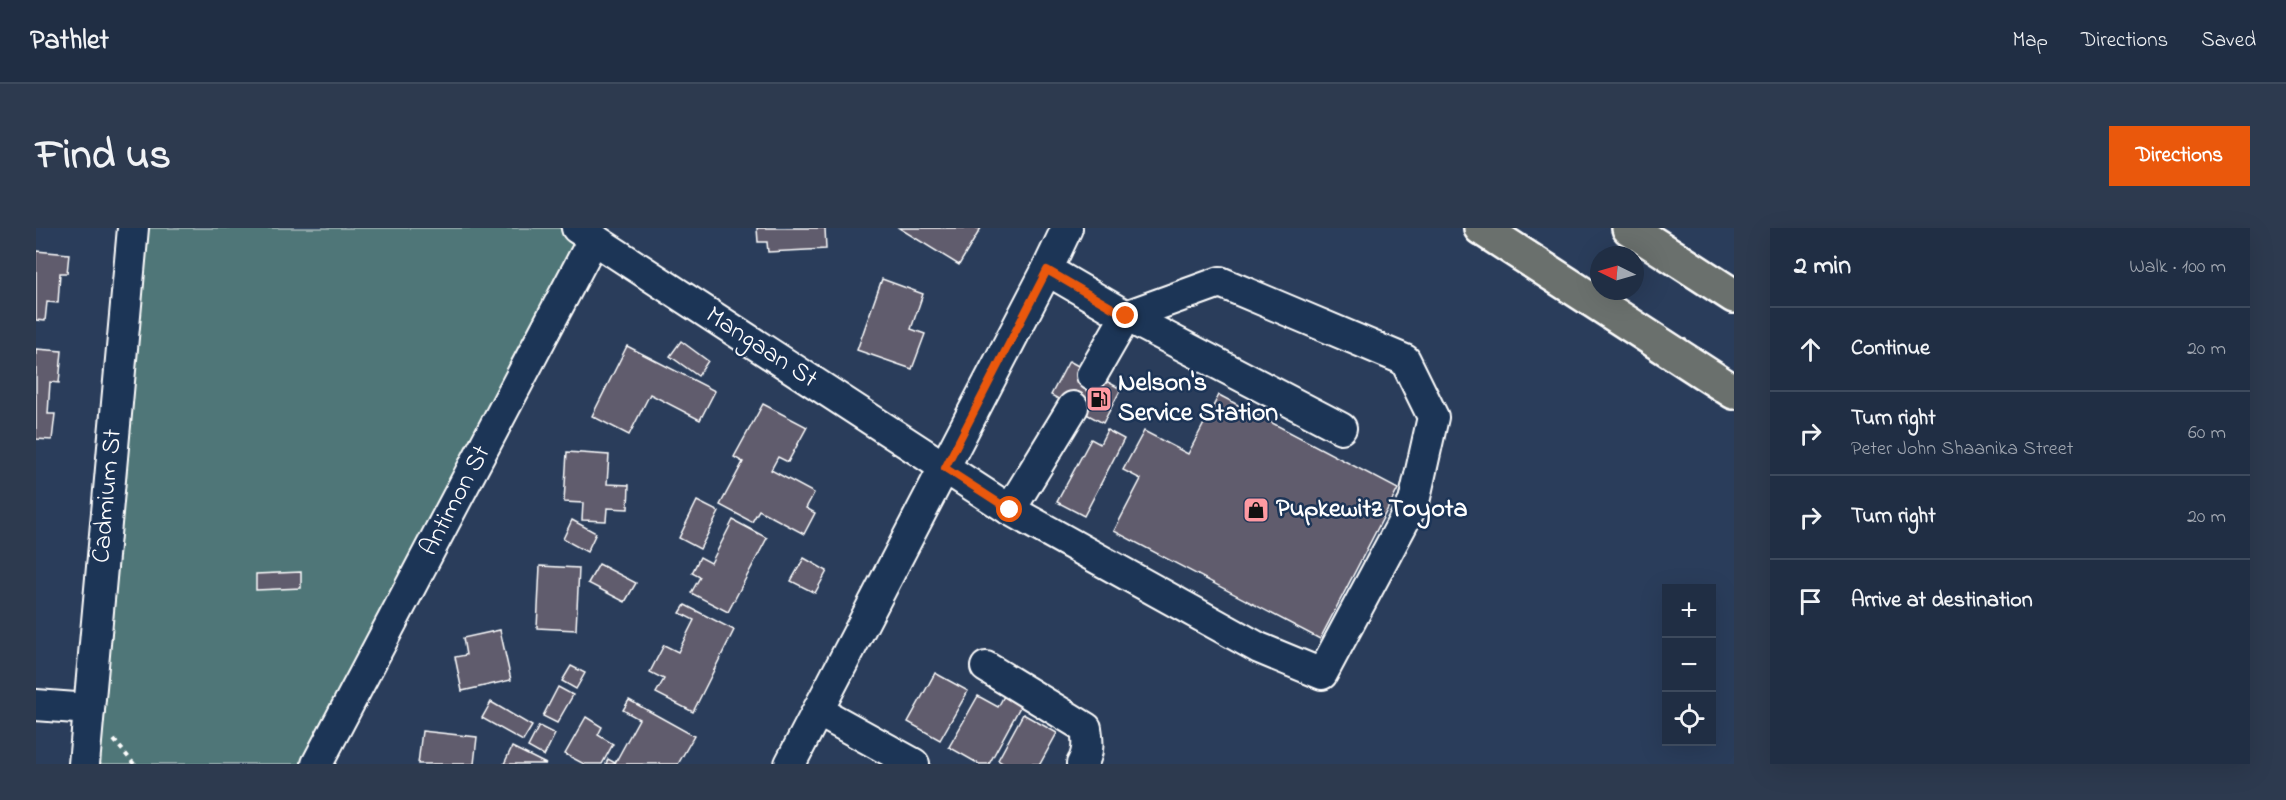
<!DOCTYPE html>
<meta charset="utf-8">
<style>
:root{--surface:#202e44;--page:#2d3a4f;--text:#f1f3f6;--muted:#a2a8b2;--line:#3d4a5d;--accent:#ea580c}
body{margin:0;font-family:"Indie Flower",sans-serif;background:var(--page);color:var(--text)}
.controls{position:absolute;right:18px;bottom:18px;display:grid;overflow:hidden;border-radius:0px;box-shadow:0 6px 24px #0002}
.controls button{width:54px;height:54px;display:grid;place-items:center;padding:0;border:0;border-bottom:2px solid var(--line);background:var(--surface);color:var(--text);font:30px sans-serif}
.compass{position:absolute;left:1554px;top:18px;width:54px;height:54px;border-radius:50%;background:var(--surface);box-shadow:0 6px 24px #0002;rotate:275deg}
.stop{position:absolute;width:18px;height:18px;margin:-14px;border:4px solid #ea580c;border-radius:50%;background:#fff}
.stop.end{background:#ea580c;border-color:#fff;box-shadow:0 2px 6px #0008}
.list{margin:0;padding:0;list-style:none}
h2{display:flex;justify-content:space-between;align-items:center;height:78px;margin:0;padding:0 24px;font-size:26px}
h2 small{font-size:20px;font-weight:400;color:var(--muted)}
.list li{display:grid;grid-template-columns:39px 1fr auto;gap:18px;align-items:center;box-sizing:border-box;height:84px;padding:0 24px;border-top:2px solid var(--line)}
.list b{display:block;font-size:22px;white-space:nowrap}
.list p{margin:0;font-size:20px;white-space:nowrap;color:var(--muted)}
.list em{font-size:20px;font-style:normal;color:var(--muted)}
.icon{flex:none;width:33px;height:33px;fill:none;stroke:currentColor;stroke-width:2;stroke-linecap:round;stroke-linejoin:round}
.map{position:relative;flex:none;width:1698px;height:536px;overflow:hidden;border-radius:0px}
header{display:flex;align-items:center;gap:36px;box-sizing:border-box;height:84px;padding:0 30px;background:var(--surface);border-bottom:2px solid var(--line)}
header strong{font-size:28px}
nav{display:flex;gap:33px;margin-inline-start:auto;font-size:21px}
.intro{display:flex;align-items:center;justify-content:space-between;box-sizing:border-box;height:144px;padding:0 36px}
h1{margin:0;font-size:42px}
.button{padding:15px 27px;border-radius:0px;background:var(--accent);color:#fff;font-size:21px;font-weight:700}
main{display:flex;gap:36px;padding:0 36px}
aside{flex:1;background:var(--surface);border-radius:0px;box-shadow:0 6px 24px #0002}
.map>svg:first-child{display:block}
</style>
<header>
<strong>Pathlet</strong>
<nav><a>Map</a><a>Directions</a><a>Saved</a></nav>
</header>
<div class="intro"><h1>Find us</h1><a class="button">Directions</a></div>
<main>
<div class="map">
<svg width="1698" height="536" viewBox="0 0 1698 536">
<rect width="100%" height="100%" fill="#2a3d5b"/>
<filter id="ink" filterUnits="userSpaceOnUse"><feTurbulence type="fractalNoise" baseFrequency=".0167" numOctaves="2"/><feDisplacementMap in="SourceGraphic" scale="12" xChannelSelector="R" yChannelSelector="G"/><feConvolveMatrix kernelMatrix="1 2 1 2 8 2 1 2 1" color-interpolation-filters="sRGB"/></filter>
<g filter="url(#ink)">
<path fill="#507678" stroke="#a8babc" stroke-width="1.5" d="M 97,0 L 541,0 L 558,10 L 281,536 L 48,536 Z"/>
<g fill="#605b6d" stroke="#fff" stroke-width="1.5">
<path d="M 721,0 L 789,0 L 790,21 L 732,24 L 731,14 L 722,14 Z"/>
<path d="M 863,0 L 945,0 L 923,37 Z"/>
<path d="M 0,23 L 33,26 L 31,45 L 24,45 L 22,75 L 11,74 L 9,93 L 0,92 Z"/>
<path d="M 846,51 L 887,66 L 875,101 L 889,106 L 876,141 L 821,122 Z"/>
<path d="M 645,113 L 672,133 L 662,148 L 634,128 Z"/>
<path d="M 591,118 L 679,163 L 664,192 L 614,166 L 593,207 L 556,188 Z"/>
<path d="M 0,121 L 26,123 L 23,155 L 14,154 L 12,186 L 19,186 L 16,212 L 0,211 Z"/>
<path d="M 1033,133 L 1085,161 L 1067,195 L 1015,167 Z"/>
<path d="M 1183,167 L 1362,261 L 1284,411 L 1078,303 L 1105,251 L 1087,242 L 1108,203 L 1152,226 Z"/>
<path d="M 727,176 L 771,199 L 752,234 L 742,229 L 735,242 L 778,265 L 770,280 L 779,285 L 768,306 L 723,282 L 716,294 L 684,277 L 707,234 L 698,229 Z"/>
<path d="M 1071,202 L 1088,211 L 1048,288 L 1021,274 L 1055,211 L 1064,216 Z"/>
<path d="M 531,224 L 573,227 L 571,256 L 593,257 L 592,281 L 571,280 L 570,293 L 546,292 L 547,275 L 528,274 Z"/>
<path d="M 661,273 L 683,284 L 664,321 L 643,310 Z"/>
<path d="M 536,292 L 560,305 L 551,324 L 527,311 Z"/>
<path d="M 697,292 L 731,310 L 692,384 L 655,365 L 664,349 L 656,345 L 664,329 L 675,335 Z"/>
<path d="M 768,330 L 791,343 L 779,365 L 755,353 Z"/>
<path d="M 563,336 L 600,355 L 589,374 L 552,355 Z"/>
<path d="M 504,338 L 543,340 L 540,402 L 501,400 Z"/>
<path d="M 265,344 L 265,360 L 220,362 L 220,346 Z"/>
<path d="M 649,377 L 698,402 L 657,484 L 620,465 L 628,451 L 614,444 L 628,417 L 642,424 L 658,392 L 644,385 Z"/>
<path d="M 464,402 L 475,452 L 426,463 L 419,429 L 430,427 L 427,410 Z"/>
<path d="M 535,438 L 549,445 L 540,461 L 526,453 Z"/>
<path d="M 899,445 L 932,463 L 904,512 L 872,494 Z"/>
<path d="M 522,459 L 537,467 L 521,495 L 507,488 Z"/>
<path d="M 942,468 L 962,479 L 968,468 L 985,477 L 953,536 L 943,536 L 913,519 Z"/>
<path d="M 593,472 L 658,508 L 642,536 L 570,536 L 572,531 L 579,535 L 603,491 L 587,482 Z"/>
<path d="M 455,474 L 496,498 L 487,513 L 446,490 Z"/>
<path d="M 987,486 L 1021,505 L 1004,536 L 968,536 L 962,532 Z"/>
<path d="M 550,489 L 566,499 L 562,507 L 577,516 L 566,536 L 548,536 L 529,526 Z"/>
<path d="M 503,498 L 519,506 L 508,528 L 492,519 Z"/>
<path d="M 386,503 L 441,509 L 438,536 L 382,536 Z"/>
<path d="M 476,519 L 510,536 L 468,536 Z"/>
</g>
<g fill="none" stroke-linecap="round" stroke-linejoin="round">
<g stroke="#fff" stroke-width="34">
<g id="minor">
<path d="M 541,0 L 974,282 L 1037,179"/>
<path d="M 1011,42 L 1090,88 L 1056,147"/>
<path d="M 1090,88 L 1305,200"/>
<path d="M 974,282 L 1223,420 L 1286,446 L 1378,274 L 1397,189 L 1369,132 L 1184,54 L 1090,88"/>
<path d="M 950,439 L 1050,500 C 1052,512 1053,525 1046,536"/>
<path d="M 0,477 L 53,481"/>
<path d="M 782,483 L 878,536"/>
<path d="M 48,536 L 97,0"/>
<path d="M 281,536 L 558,10"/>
<path d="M 754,536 L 1011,42 L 1031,0"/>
</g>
</g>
<g stroke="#fff" stroke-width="38">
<g id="highway">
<path d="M 1445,0 L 1698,164"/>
<path d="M 1593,0 L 1698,68"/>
</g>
</g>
<path stroke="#fff" stroke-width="4" stroke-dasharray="4.5 4.5" stroke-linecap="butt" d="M 78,512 L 98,536"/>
<use href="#minor" stroke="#1d3557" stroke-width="30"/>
<use href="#highway" stroke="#6a706d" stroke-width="33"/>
</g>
</g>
<g fill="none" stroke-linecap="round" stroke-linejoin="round" filter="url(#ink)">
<path stroke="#ea580c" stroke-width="8" d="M 974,282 L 909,240 L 1011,42 L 1090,88"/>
</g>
<defs>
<g id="fuel-square" transform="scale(1.35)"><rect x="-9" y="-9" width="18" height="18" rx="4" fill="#ff9aa2" stroke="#1d3557"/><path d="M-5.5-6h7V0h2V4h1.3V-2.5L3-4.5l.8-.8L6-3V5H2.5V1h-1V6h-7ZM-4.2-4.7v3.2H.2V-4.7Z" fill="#111"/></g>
<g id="shop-square" transform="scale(1.35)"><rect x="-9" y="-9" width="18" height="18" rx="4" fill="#ff9aa2" stroke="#1d3557"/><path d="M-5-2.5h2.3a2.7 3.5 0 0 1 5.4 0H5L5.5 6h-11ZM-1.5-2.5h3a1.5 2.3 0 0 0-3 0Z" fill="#111"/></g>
</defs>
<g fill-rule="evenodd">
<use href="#fuel-square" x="1063" y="171"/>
<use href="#shop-square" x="1220" y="282"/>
</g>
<g text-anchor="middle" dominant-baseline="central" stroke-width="5" stroke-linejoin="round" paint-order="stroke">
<g font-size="26" fill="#fff" stroke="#1d3557">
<text transform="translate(725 120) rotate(33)">Mangaan St</text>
<text transform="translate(72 268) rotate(-85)">Cadmium St</text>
<text transform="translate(420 273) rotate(-62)">Antimon St</text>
</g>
<g font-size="26" font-weight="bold" fill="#fff" stroke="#1d3557" text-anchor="start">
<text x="1082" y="156">Nelson's<tspan x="1082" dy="30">Service Station</tspan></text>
<text x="1240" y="282">Pupkewitz Toyota</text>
</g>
</g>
</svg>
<div class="controls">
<button>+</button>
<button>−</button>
<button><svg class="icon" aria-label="locate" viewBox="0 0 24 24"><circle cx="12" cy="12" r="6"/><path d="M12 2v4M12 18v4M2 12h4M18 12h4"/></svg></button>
</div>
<svg class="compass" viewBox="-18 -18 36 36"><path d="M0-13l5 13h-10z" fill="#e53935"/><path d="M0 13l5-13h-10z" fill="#a2a8b2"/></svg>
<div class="stop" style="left:974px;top:282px"></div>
<div class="stop end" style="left:1090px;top:88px"></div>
</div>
<aside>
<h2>2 min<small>Walk · 100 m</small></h2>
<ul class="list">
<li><svg class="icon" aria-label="ahead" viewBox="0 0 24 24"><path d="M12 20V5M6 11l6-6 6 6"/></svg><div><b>Continue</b></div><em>20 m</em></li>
<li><svg class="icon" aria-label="right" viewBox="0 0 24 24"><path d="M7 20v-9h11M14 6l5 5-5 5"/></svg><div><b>Turn right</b><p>Peter John Shaanika Street</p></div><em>60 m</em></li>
<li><svg class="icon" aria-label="right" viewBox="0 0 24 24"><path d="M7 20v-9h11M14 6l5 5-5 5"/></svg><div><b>Turn right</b></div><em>20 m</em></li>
<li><svg class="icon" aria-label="arrive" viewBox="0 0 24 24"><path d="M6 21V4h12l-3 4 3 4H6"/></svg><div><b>Arrive at destination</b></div></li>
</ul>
</aside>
</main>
